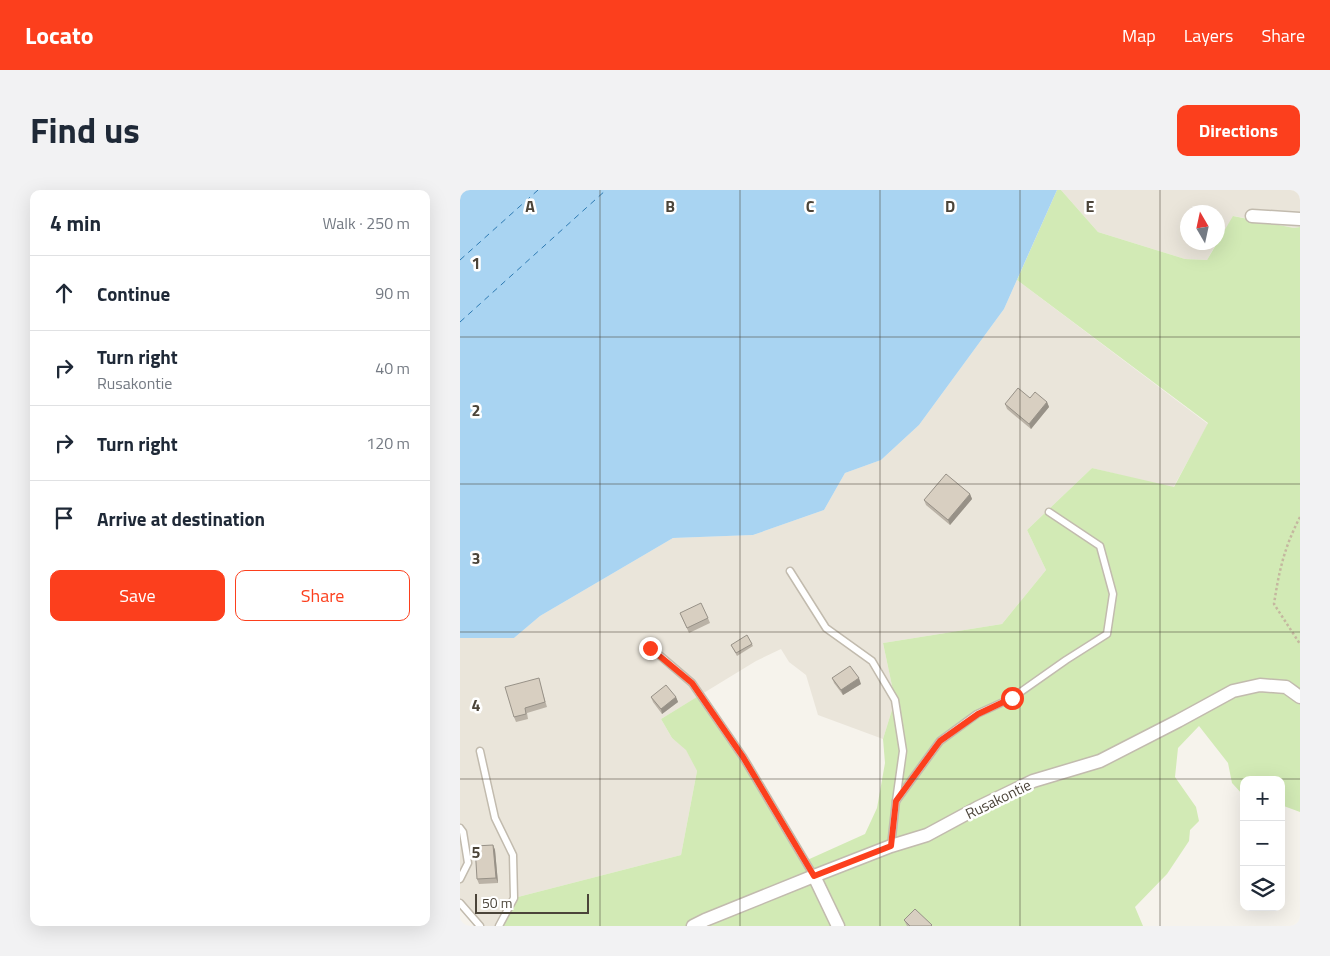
<!DOCTYPE html>
<meta charset="utf-8">
<style>
:root{--surface:#fff;--page:#f2f2f3;--text:#1f2937;--muted:#747a83;--line:#e0e1e3;--accent:#fc3f1d}
body{margin:0;font-family:"Titillium Web",sans-serif;background:var(--page);color:var(--text)}
.controls{position:absolute;right:15px;bottom:15px;display:grid;overflow:hidden;border-radius:10px;box-shadow:0 5px 20px #0002}
.controls button{width:45px;height:45px;display:grid;place-items:center;padding:0;border:0;border-bottom:1px solid var(--line);background:var(--surface);color:var(--text);font:25px sans-serif}
.compass{position:absolute;left:720px;top:15px;width:45px;height:45px;border-radius:50%;background:var(--surface);box-shadow:0 5px 20px #0002;rotate:351deg}
.scale{position:absolute;left:15px;bottom:12px;width:114px;box-sizing:border-box;padding-left:5px;border:2px solid #4b4439;border-top:0;font-size:14px;line-height:18px;white-space:nowrap;color:#4b4439;-webkit-text-stroke:4px #fff;paint-order:stroke}
.stop{position:absolute;width:15px;height:15px;margin:-11px;border:4px solid #fc3f1d;border-radius:50%;background:#fff}
.stop.end{background:#fc3f1d;border-color:#fff;box-shadow:0 1px 5px #0008}
.list{margin:0;padding:0;list-style:none}
h2{display:flex;justify-content:space-between;align-items:center;height:65px;margin:0;padding:0 20px;font-size:21px}
h2 small{font-size:16px;font-weight:400;color:var(--muted)}
.list li{display:grid;grid-template-columns:32px 1fr auto;gap:15px;align-items:center;box-sizing:border-box;height:75px;padding:0 20px;border-top:1px solid var(--line)}
.list b{display:block;font-size:19px;white-space:nowrap}
.list p{margin:0;font-size:16px;white-space:nowrap;color:var(--muted)}
.list em{font-size:16px;font-style:normal;color:var(--muted)}
.actions{display:flex;gap:10px;padding:15px 20px}
.actions a{flex:1;padding:11px 0;border:1px solid var(--accent);border-radius:10px;text-align:center;font-size:18px;color:var(--accent)}
.actions .main{background:var(--accent);color:#fff}
.icon{flex:none;width:28px;height:28px;fill:none;stroke:currentColor;stroke-width:2;stroke-linecap:round;stroke-linejoin:round}
.map{position:relative;flex:none;width:840px;height:736px;overflow:hidden;border-radius:10px}
header{display:flex;align-items:center;gap:30px;box-sizing:border-box;height:70px;padding:0 25px;background:var(--accent);color:#fff}
header strong{font-size:24px}
nav{display:flex;gap:28px;margin-inline-start:auto;font-size:18px}
.intro{display:flex;align-items:center;justify-content:space-between;box-sizing:border-box;height:120px;padding:0 30px}
h1{margin:0;font-size:35px}
.button{padding:12px 22px;border-radius:10px;background:var(--accent);color:#fff;font-size:18px;font-weight:700}
main{display:flex;gap:30px;padding:0 30px}
aside{flex:1;background:var(--surface);border-radius:10px;box-shadow:0 5px 20px #0002}
.map>svg:first-child{display:block}
</style>
<header>
<strong>Locato</strong>
<nav><a>Map</a><a>Layers</a><a>Share</a></nav>
</header>
<div class="intro"><h1>Find us</h1><a class="button">Directions</a></div>
<main>
<aside>
<h2>4 min<small>Walk · 250 m</small></h2>
<ul class="list">
<li><svg class="icon" aria-label="ahead" viewBox="0 0 24 24"><path d="M12 20V5M6 11l6-6 6 6"/></svg><div><b>Continue</b></div><em>90 m</em></li>
<li><svg class="icon" aria-label="right" viewBox="0 0 24 24"><path d="M7 20v-9h11M14 6l5 5-5 5"/></svg><div><b>Turn right</b><p>Rusakontie</p></div><em>40 m</em></li>
<li><svg class="icon" aria-label="right" viewBox="0 0 24 24"><path d="M7 20v-9h11M14 6l5 5-5 5"/></svg><div><b>Turn right</b></div><em>120 m</em></li>
<li><svg class="icon" aria-label="arrive" viewBox="0 0 24 24"><path d="M6 21V4h12l-3 4 3 4H6"/></svg><div><b>Arrive at destination</b></div></li>
</ul>
<div class="actions"><a class="main">Save</a><a>Share</a></div>
</aside>
<div class="map">
<svg width="840" height="736" viewBox="0 0 840 736">
<rect width="100%" height="100%" fill="#f6f3ec"/>
<g fill="#eae5da">
<path d="M 601,0 L 840,0 L 840,37 L 834,38 L 774,26 L 758,52 L 758,22 L 728,22 L 728,52 L 757,52 L 747,70 L 725,69 L 638,42 Z"/>
<path d="M 557,90 L 748,234 L 713,298 L 632,278 L 567,340 L 586,380 L 542,434 L 423,453 L 435,510 L 423,549 L 358,525 L 346,485 L 329,472 L 321,459 L 296,471 L 201,529 L 212,548 L 226,559 L 237,581 L 221,665 L 54,708 L 39,736 L 20,736 L 0,713 L 0,448 L 54,448 L 80,426 L 213,348 L 293,345 L 364,320 L 385,283 L 421,270 L 459,235 L 544,119 Z"/>
</g>
<path fill="#d2eab5" d="M 597,0 L 601,0 L 638,42 L 725,69 L 747,70 L 773,26 L 834,38 L 840,37 L 840,622 L 821,615 L 821,590 L 784,590 L 784,606 L 772,593 L 768,573 L 739,536 L 718,558 L 715,587 L 736,617 L 739,631 L 730,640 L 729,651 L 707,684 L 675,717 L 683,736 L 39,736 L 54,708 L 221,665 L 237,581 L 226,560 L 212,548 L 201,529 L 240,505 L 283,567 L 345,671 L 405,644 L 417,618 L 425,573 L 423,549 L 435,510 L 423,453 L 542,434 L 586,380 L 567,340 L 632,278 L 714,297 L 748,233 L 557,90 Z"/>
<path fill="#a9d4f2" d="M 0,0 L 597,0 L 544,119 L 459,235 L 421,270 L 385,283 L 364,320 L 293,345 L 213,348 L 80,426 L 54,448 L 0,448 Z"/>
<g fill="none" stroke-linecap="round" stroke-linejoin="round">
<g stroke="#2e7ab2" stroke-width="1" stroke-dasharray="6 5" stroke-linecap="butt">
<path d="M 0,70 L 78,0"/>
<path d="M 0,132 L 146,0"/>
</g>
<g stroke="#c2bbae" stroke-width="9">
<g id="service">
<path d="M 330,381 L 366,438 L 412,471 L 435,510 L 443,561 L 436,611 L 431,656"/>
<path d="M 191,458 L 232,493 L 283,567 L 354,686"/>
<path d="M 20,561 L 35,628 L 53,665 L 54,708 L 39,736"/>
<path d="M 436,611 L 480,551 L 517,524 L 552,508 L 606,470 L 647,444 L 653,404 L 640,356 L 589,322"/>
<path d="M 0,638 L 3,642 L 8,673 L 0,689"/>
<path d="M 0,713 L 20,736"/>
</g>
</g>
<g stroke="#c2bbae" stroke-width="15">
<g id="minor">
<path d="M 792,26 L 840,29"/>
<path d="M 354,686 L 378,736"/>
<path d="M 233,736 L 245,730 L 354,686 L 431,656 L 467,645 L 517,618 L 573,591 L 640,571 L 718,531 L 773,501 L 800,495 L 826,497 L 840,507"/>
</g>
</g>
<path stroke="#c4b79f" stroke-width="2.5" stroke-dasharray="2.5 2.5" stroke-linecap="butt" d="M 840,327 C 824,358 819,381 814,414 L 840,454"/>
<use href="#service" stroke="#fff" stroke-width="6"/>
<use href="#minor" stroke="#fff" stroke-width="12"/>
</g>
<g fill="#bab2a6">
<path d="M 570,208 L 587,212 L 589,217 L 571,239 L 547,219 L 545,214 Z"/>
<path d="M 510,304 L 512,309 L 490,335 L 466,315 L 464,310 Z"/>
<path d="M 220,423 L 248,428 L 250,433 L 229,443 Z"/>
<path d="M 292,454 L 293,456 L 277,466 L 271,455 Z"/>
<path d="M 372,488 L 401,494 L 383,505 L 374,493 Z"/>
<path d="M 80,493 L 87,517 L 67,523 L 68,529 L 56,532 L 54,527 Z"/>
<path d="M 191,507 L 216,507 L 218,512 L 202,524 L 193,512 Z"/>
<path d="M 33,655 L 35,660 L 38,693 L 19,694 L 17,689 Z"/>
<path d="M 444,730 L 472,735 L 472,736 L 447,736 Z"/>
</g>
<g fill="#979187">
<path d="M 587,212 L 589,217 L 571,239 L 569,234 Z"/>
<path d="M 510,304 L 512,309 L 490,335 L 488,330 Z"/>
<path d="M 399,488 L 401,494 L 383,505 L 381,500 Z"/>
<path d="M 216,507 L 218,512 L 202,524 L 201,519 Z"/>
<path d="M 33,655 L 35,660 L 38,693 L 36,688 Z"/>
</g>
<g fill="#d8cfc1" stroke="#979187">
<path d="M 558,198 L 570,208 L 575,202 L 587,212 L 569,234 L 545,214 Z"/>
<path d="M 486,284 L 510,304 L 488,330 L 464,310 Z"/>
<path d="M 241,413 L 248,428 L 227,438 L 220,423 Z"/>
<path d="M 287,445 L 292,454 L 276,463 L 271,455 Z"/>
<path d="M 390,476 L 399,488 L 381,500 L 372,488 Z"/>
<path d="M 79,488 L 85,512 L 65,518 L 66,524 L 54,527 L 45,497 Z"/>
<path d="M 206,495 L 216,507 L 201,519 L 191,507 Z"/>
<path d="M 33,655 L 36,688 L 17,689 L 15,656 Z"/>
<path d="M 455,719 L 472,735 L 471,736 L 450,736 L 444,730 Z"/>
</g>
<g fill="none" stroke-linecap="round" stroke-linejoin="round">
<path stroke="#fc3f1d" stroke-width="6" d="M 190,458 L 232,493 L 283,567 L 354,686 L 431,656 L 436,611 L 480,551 L 518,524 L 552,508"/>
</g>
<path fill="none" stroke="#4b4439" stroke-width="1" stroke-opacity="0.55" d="M 140,0 L 140,736M 280,0 L 280,736M 420,0 L 420,736M 560,0 L 560,736M 700,0 L 700,736M 0,147 L 840,147M 0,294 L 840,294M 0,442 L 840,442M 0,589 L 840,589"/>
<g text-anchor="middle" dominant-baseline="central" stroke-width="5" stroke-linejoin="round" paint-order="stroke">
<g font-size="15" fill="#4b4439" stroke="#fff">
<text transform="translate(538 609) rotate(-26)">Rusakontie</text>
</g>
</g>
<g font-size="16" text-anchor="middle" font-weight="bold" fill="#4b4439" stroke="#fff" stroke-width="5" stroke-linejoin="round" paint-order="stroke">
<text x="70" y="22">A</text>
<text x="210" y="22">B</text>
<text x="350" y="22">C</text>
<text x="490" y="22">D</text>
<text x="630" y="22">E</text>
<text x="16" y="79">1</text>
<text x="16" y="226">2</text>
<text x="16" y="374">3</text>
<text x="16" y="521">4</text>
<text x="16" y="668">5</text>
</g>
</svg>
<div class="controls">
<button>+</button>
<button>−</button>
<button><svg class="icon" aria-label="layers" viewBox="0 0 24 24"><path d="M12 4l9 5-9 5-9-5zM3 14l9 5 9-5"/></svg></button>
</div>
<svg class="compass" viewBox="-18 -18 36 36"><path d="M0-13l5 13h-10z" fill="#e53935"/><path d="M0 13l5-13h-10z" fill="#747a83"/></svg>
<div class="scale">50 m</div>
<div class="stop" style="left:552px;top:508px"></div>
<div class="stop end" style="left:190px;top:458px"></div>
</div>
</main>
